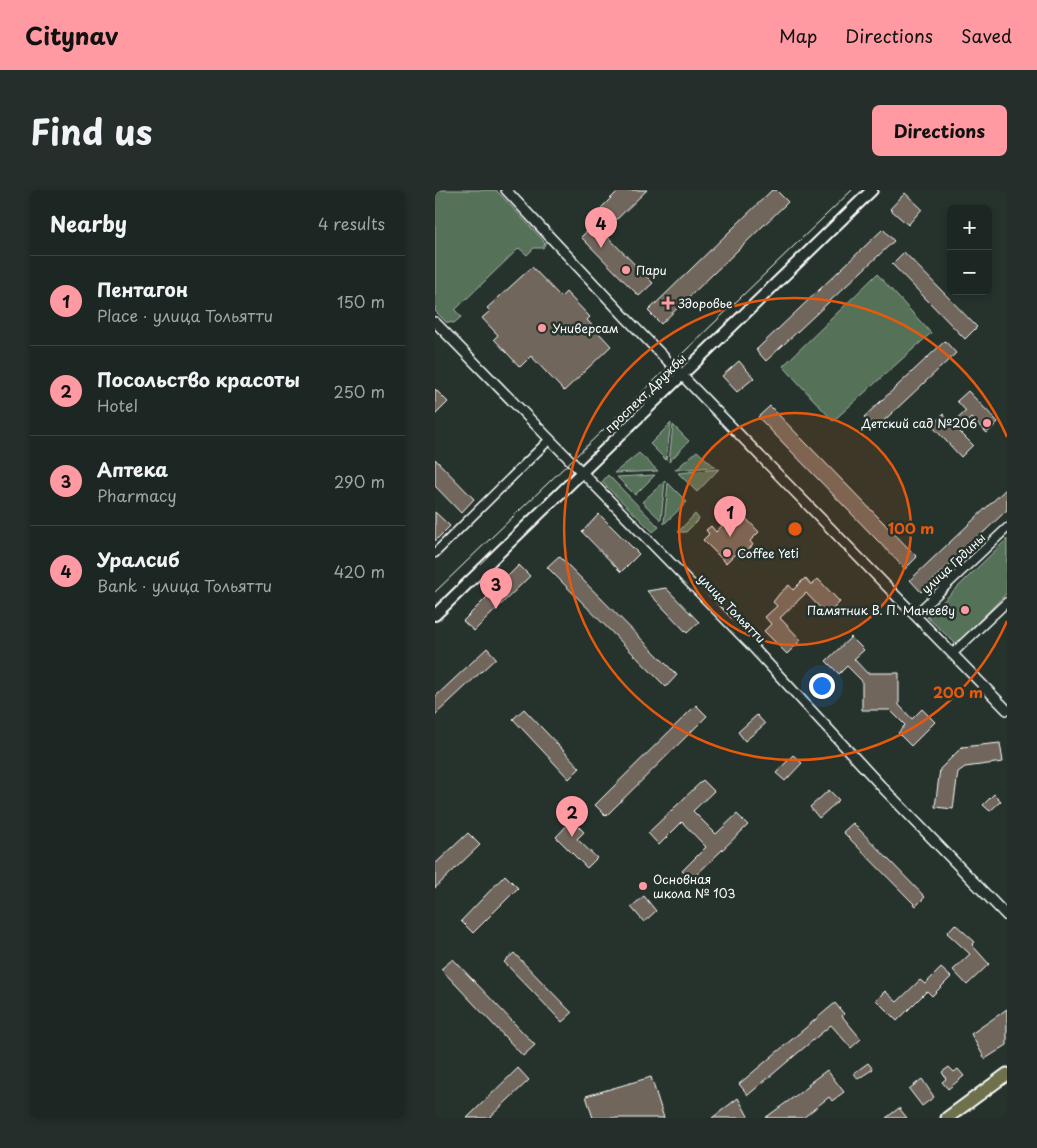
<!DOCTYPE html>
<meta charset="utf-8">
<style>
:root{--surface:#1c2622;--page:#252e2a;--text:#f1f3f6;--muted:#a0a5a5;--line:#3a4340;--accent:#ff9aa2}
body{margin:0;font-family:"Playpen Sans",sans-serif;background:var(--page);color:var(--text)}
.controls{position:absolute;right:15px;top:15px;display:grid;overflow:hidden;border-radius:8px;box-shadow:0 2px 8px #0003}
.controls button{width:45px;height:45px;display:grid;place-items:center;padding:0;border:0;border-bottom:1px solid var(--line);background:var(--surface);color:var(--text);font:25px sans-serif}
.you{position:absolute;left:386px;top:495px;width:18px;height:18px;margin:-12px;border:4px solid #fff;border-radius:50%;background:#1a73e8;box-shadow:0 0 0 8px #1a73e833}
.badge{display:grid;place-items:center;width:32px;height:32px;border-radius:50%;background:var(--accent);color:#111;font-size:16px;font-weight:700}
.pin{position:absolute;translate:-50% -41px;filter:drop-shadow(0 1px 2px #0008)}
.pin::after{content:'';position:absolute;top:26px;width:18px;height:15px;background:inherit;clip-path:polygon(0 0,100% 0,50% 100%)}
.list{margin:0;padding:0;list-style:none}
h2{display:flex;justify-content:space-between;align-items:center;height:65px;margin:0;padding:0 20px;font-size:21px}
h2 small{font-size:16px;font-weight:400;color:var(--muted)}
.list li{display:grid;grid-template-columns:32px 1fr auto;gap:15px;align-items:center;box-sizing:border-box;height:90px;padding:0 20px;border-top:1px solid var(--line)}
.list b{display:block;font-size:19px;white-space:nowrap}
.list p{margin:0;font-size:16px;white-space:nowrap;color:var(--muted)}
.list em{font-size:16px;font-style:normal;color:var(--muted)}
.map{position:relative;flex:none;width:572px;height:928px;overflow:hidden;border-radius:8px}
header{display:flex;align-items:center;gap:30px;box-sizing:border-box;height:70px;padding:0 25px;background:var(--accent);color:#111}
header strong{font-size:24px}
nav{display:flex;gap:28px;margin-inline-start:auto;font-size:18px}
.intro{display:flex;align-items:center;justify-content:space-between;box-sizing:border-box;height:120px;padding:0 30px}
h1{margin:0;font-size:35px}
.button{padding:12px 22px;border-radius:8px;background:var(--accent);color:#111;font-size:18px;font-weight:700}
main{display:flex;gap:30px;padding:0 30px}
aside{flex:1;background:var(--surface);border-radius:8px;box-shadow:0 2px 8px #0003}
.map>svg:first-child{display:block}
</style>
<header>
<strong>Citynav</strong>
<nav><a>Map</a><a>Directions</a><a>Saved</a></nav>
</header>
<div class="intro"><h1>Find us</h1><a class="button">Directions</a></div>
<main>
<aside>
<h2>Nearby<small>4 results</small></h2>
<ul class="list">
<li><span class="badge">1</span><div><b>Пентагон</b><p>Place · улица Тольятти</p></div><em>150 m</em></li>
<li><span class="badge">2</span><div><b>Посольство красоты</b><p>Hotel</p></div><em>250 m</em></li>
<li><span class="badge">3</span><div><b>Аптека</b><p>Pharmacy</p></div><em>290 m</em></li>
<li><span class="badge">4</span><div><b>Уралсиб</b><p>Bank · улица Тольятти</p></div><em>420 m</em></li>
</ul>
</aside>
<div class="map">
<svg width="572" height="928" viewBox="0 0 572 928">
<rect width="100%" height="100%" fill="#26332d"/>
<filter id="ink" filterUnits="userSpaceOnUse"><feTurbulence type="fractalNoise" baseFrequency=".02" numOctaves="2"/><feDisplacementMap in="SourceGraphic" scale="10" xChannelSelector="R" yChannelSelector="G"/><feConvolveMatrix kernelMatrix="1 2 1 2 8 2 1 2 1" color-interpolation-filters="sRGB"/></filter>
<g filter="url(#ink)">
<g fill="#557159" stroke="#aab8ac">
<path d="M 0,0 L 61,0 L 108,50 L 110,54 L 108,58 L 99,58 L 92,65 L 84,58 L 20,120 L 26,127 L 19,133 L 11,132 L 0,121 Z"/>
<path d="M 442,84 L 496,143 L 398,231 L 348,176 Z"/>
<path d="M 236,233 L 231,270 L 215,254 Z"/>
<path d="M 238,235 L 254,251 L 234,272 Z"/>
<path d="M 262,261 L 280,277 L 240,280 Z"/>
<path d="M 204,263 L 223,281 L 179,283 Z"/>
<path d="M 284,279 L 262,302 L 243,283 Z"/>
<path d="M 173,285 L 224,337 L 218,342 L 167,292 Z"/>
<path d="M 220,285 L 200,305 L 182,287 Z"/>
<path d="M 230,291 L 226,330 L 207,312 Z"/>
<path d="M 233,293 L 252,312 L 229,334 Z"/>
<path d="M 260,324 L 264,329 L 251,342 L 243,342 Z"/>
<path d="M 572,349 L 572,403 L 521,454 L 492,427 Z"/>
</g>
<g fill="#71665c" stroke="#fff">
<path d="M 184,0 L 212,0 L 180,31 L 166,18 Z"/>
<path d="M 337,0 L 341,0 L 353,12 L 226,134 L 213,121 Z"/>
<path d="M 470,3 L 487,19 L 473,35 L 455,19 Z"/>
<path d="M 160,34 L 218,93 L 204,106 L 146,47 Z"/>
<path d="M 448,39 L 459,51 L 331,171 L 321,160 Z"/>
<path d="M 469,62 L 542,137 L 530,149 L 457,74 Z"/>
<path d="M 97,77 L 126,107 L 131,102 L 155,127 L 152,130 L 176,156 L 129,201 L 96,166 L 85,177 L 59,149 L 63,145 L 47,128 L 55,121 L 52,118 Z"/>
<path d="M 510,151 L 521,163 L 440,239 L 429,227 Z"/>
<path d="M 304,171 L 319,188 L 302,202 L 287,186 Z"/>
<path d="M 0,199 L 13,212 L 0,225 Z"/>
<path d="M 533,201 L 563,232 L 552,243 L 536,228 L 523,240 L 538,255 L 526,267 L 497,236 L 508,224 L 517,234 L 531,221 L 522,211 Z"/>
<path d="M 335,216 L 482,367 L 470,379 L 323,227 Z"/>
<path d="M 0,269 L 39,309 L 26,323 L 0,296 Z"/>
<path d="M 572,298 L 572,320 L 486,402 L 475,390 Z"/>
<path d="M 302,319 L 324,342 L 315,351 L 318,355 L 304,368 L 300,364 L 291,373 L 268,350 L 274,344 L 271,340 L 276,336 L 281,342 L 293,329 L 289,325 L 294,320 L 297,324 Z"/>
<path d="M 0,322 L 15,336 L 0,351 Z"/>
<path d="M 164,324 L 204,364 L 186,382 L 147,342 Z"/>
<path d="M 124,366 L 242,485 L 231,497 L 112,377 Z"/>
<path d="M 84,375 L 95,386 L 39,441 L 28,431 Z"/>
<path d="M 370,388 L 376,395 L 383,389 L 405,412 L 392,425 L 371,403 L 345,428 L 366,450 L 352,464 L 329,441 L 336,434 L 330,427 L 342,416 L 338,412 L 345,403 L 354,395 L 358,400 Z"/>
<path d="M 231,398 L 264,432 L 252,443 L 212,401 Z"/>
<path d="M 416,447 L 429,460 L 419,469 L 432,483 L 464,483 L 464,515 L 477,529 L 487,519 L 500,532 L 476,556 L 463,543 L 470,535 L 455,520 L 427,520 L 427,491 L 412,476 L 404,484 L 391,471 Z"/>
<path d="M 52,458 L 61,468 L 0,525 L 0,507 Z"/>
<path d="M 261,515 L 272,526 L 171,626 L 160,615 Z"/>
<path d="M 89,519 L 145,578 L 134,589 L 78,529 Z"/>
<path d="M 322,525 L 330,534 L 310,551 L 303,542 Z"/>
<path d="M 565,553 L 568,572 L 530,577 L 523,582 L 518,619 L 500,617 L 505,579 L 527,557 Z"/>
<path d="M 358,565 L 367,573 L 350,591 L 341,583 Z"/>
<path d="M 268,590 L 279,601 L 258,621 L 281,644 L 302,624 L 313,635 L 256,690 L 247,681 L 271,657 L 247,632 L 224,655 L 213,643 Z"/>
<path d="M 394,600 L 404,610 L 384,628 L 375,617 Z"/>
<path d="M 559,604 L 566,611 L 555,621 L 548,615 Z"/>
<path d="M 137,630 L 149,642 L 142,649 L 162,668 L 152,678 L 121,647 Z"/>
<path d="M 418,633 L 490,707 L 481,716 L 408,642 Z"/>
<path d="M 33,643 L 45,655 L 0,698 L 0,674 Z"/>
<path d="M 70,685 L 83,698 L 38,743 L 26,731 Z"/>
<path d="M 209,706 L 221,721 L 209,732 L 196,717 Z"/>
<path d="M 520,734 L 540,752 L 537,755 L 554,774 L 532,795 L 518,780 L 535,764 L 512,743 Z"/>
<path d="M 79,763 L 137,823 L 127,832 L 69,772 Z"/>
<path d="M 18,769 L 100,855 L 88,866 L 6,779 Z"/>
<path d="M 506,778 L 516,787 L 497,806 L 492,801 L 462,831 L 441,810 L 450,801 L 462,812 L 485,790 L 490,794 Z"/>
<path d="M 400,813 L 409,824 L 407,826 L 426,849 L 416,858 L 396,835 L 313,905 L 304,894 Z"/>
<path d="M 572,819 L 572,855 L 550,869 L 536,844 Z"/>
<path d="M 433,873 L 438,879 L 423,889 L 419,883 Z"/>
<path d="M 514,877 L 519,882 L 523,879 L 529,886 L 513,899 L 507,892 L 511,889 L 507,882 Z"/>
<path d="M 83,878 L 94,890 L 54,928 L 32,928 Z"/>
<path d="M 392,880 L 409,902 L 397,911 L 394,907 L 368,928 L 330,928 L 374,896 L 373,894 Z"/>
<path d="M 216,887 L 229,928 L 158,928 L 151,906 Z"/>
<path d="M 487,889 L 499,907 L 487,916 L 474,899 Z"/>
<path d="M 303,908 L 314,928 L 277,928 Z"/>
<path d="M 464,918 L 472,928 L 451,928 Z"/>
</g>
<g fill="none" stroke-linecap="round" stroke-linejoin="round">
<g stroke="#fff" stroke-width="11">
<g id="minor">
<path d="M 0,363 L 115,249"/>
<path d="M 480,425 L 572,338"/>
<path d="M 517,464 L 572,412"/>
</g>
</g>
<g stroke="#fff" stroke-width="12">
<g id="tertiary">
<path d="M 71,0 L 192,129 L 572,520"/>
<path d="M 0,132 L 313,452 L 448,598 L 572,726"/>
</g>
</g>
<g stroke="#fff" stroke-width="14">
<path id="secondary" d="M 0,425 L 437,0"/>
</g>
<g stroke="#fff" stroke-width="15">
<path id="primary" d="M 512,928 L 572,884"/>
</g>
<use href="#minor" stroke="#26332d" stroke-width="8"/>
<use href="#tertiary" stroke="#26332d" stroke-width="9"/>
<use href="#secondary" stroke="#26332d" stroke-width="10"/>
<use href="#primary" stroke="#6e714b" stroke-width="11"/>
<path stroke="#fff" stroke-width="1" d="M 0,402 L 417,0"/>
</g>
</g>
<circle cx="360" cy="339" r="116" fill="#e8590c" fill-opacity=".12"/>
<g fill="none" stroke="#e8590c" stroke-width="2.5">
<circle cx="360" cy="339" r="116"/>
<path d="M572 431A231 231 0 1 1 572 247"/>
</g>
<g fill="#ff9aa2" stroke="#26332d" stroke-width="2">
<circle cx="191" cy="80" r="5"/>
<path d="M230.5 105.5h5v5h5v5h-5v5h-5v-5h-5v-5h5z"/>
<circle cx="107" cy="138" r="5"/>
<circle cx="552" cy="233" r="5"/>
<circle cx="292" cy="363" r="5"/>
<circle cx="530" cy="420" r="5"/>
<circle cx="208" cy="696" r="5"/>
</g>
<g text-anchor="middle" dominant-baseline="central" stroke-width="5" stroke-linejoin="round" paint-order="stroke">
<g font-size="12" fill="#fff" stroke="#26332d" text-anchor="start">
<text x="201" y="80">Пари</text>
<text x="243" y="113">Здоровье</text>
<text x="117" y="138">Универсам</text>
<text x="542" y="233" text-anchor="end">Детский сад №206</text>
<text x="302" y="363">Coffee Yeti</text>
<text x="520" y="420" text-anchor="end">Памятник В. П. Манееву</text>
<text x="218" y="689">Основная<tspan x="218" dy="14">школа № 103</tspan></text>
</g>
<g font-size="12" fill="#fff" stroke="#26332d">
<text transform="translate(210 203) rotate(-44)">проспект Дружбы</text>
<text transform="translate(518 373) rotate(-43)">улица Грдины</text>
<text transform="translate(297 418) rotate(46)">улица Тольятти</text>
</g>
</g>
<circle cx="360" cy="339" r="8" fill="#e8590c" stroke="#26332d" stroke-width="2.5"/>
<g font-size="15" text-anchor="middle" font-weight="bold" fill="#e8590c" stroke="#26332d" stroke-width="5" stroke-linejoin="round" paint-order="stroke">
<text x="476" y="344">100 m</text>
<text x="523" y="508">200 m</text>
</g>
</svg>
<div class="controls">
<button>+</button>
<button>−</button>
</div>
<div class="you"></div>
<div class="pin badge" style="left:295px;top:347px">1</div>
<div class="pin badge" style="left:137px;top:647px">2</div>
<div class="pin badge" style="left:61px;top:419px">3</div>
<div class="pin badge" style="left:166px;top:58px">4</div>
</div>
</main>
